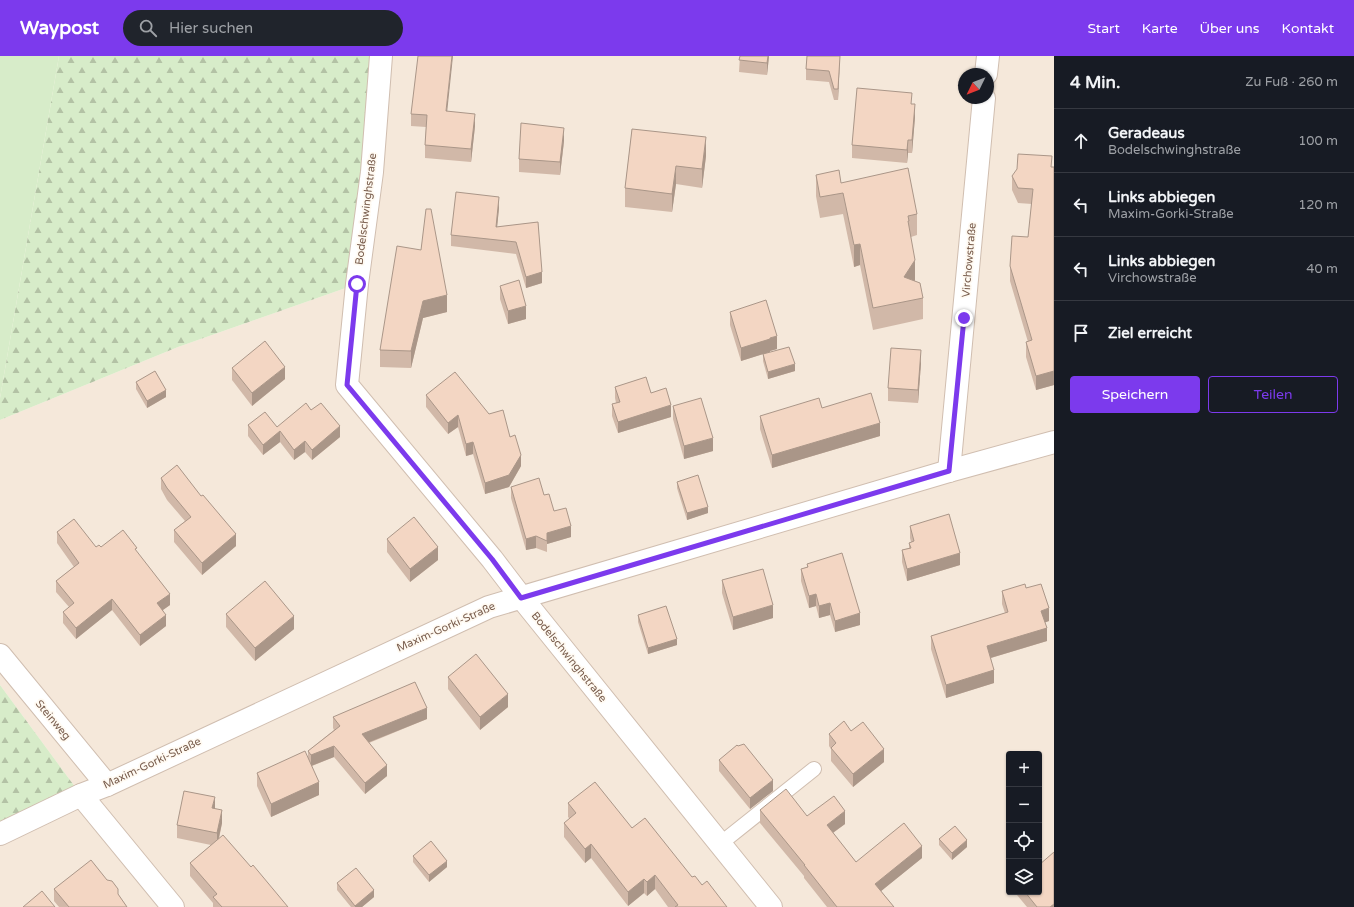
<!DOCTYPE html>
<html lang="de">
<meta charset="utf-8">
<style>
:root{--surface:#171b24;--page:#20242c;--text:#f1f3f6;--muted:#9ea1a6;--line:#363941;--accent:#7c3aed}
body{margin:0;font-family:"Varela Round",sans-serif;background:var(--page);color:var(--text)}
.controls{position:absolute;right:12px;bottom:12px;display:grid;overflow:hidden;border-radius:4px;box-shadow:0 1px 3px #0004}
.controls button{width:36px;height:36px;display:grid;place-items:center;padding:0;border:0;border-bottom:1px solid var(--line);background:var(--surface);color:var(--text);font:20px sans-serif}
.compass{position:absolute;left:958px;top:12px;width:36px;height:36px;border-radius:50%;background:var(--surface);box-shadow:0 1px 3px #0004;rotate:227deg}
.stop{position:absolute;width:12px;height:12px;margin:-9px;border:3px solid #7c3aed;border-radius:50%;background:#fff}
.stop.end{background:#7c3aed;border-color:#fff;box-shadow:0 1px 4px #0008}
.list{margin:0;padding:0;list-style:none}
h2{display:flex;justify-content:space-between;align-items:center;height:52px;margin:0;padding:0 16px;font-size:17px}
h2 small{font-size:13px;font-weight:400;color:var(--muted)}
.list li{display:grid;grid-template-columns:26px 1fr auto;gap:12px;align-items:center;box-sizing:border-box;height:64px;padding:0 16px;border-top:1px solid var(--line)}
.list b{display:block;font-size:15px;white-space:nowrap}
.list p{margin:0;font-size:13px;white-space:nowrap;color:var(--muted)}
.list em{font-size:13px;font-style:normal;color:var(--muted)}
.actions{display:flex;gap:8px;padding:12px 16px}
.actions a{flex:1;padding:9px 0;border:1px solid var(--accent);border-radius:4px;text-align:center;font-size:14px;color:var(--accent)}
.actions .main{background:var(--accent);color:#fff}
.icon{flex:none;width:22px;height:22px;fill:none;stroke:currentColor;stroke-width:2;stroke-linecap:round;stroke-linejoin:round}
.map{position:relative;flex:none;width:1054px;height:851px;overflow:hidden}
header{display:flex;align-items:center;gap:24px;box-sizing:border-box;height:56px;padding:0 20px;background:var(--accent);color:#fff}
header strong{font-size:19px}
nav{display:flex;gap:22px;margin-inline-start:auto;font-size:14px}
.search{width:280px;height:36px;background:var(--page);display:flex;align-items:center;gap:10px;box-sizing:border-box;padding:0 14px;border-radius:22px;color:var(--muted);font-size:15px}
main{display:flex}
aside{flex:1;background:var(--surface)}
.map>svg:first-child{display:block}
</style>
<header>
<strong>Waypost</strong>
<div class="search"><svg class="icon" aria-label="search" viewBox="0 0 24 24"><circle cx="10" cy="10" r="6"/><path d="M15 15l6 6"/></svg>Hier suchen</div>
<nav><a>Start</a><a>Karte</a><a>Über uns</a><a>Kontakt</a></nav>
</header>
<main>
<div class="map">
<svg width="1054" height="851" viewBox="0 0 1054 851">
<defs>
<pattern id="forest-firs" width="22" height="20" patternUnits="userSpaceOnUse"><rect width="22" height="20" fill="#d7ecc9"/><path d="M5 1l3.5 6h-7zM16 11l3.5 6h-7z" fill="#b3c2a5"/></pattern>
</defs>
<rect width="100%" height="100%" fill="#fdf6eb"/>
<path fill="#f5e8da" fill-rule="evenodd" d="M 381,0 L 1054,0 L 1054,851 L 0,851 L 0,778 L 81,739 L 0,629 L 0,364 L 178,291 L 357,228 ZM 964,18 L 988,18 L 988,42 L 964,42 ZM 1009,698 L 1039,698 L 1039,836 L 1009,836 Z"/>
<path fill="#d7ecc9" d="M 0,0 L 59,0 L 0,342 Z"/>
<g fill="url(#forest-firs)">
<path d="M 59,0 L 381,0 L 357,228 L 178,291 L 0,364 L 0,342 Z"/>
<path d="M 0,629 L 81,739 L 0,778 Z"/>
</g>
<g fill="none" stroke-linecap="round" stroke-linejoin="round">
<g stroke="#d0beb0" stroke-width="16">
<path id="service" d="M 720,788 L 814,713"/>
</g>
<g stroke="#d0beb0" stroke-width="24">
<g id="minor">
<path d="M 381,0 L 372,116 L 357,228 L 347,329 L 492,503 L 521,541 L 771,851"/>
<path d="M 986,18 L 988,0"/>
<path d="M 949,415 L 984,42"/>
<path d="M 0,599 L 107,729"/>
<path d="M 81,739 L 173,851"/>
<path d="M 0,778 L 81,739 L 107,729 L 489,551 L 949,415 L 1054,386"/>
</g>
</g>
<use href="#service" stroke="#fff" stroke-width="14"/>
<use href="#minor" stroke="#fff" stroke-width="22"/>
</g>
<g fill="#d1b8a8">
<path d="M 740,0 L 769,0 L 767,19 L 739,16 Z"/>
<path d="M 807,0 L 840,0 L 838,44 L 834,44 L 829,26 L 806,24 L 806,13 Z"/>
<path d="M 912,48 L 915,61 L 912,97 L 908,97 L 907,107 L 852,102 L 852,89 Z"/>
<path d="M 447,55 L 475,70 L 471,106 L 425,102 L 425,89 L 426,71 L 411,70 L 411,58 Z"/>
<path d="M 632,73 L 706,100 L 702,132 L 676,128 L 672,156 L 625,151 L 625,132 Z"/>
<path d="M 564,85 L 560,119 L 519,116 L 519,103 Z"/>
<path d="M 1052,111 L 1054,111 L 1054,329 L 1036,334 L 1026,301 L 1026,286 L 1028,286 L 1010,225 L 1010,210 L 1028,181 L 1032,148 L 1018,147 L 1012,134 L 1012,120 Z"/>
<path d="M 816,119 L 841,127 L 917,158 L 917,179 L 911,181 L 915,225 L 923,242 L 923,263 L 873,274 L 860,209 L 854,211 L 843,158 L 820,162 L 816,140 Z"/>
<path d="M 499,152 L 497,171 L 538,166 L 542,227 L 526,232 L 516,198 L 451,190 L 451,179 Z"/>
<path d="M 421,194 L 447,256 L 423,262 L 411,312 L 380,311 L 380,294 Z"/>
<path d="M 500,230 L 526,263 L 508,268 L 500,243 Z"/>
<path d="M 730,256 L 777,293 L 770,295 L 770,296 L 741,305 L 730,269 Z"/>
<path d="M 763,298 L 795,315 L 768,323 L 763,305 Z"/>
<path d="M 921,307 L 918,347 L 888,345 L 888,332 Z"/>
<path d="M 232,312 L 285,323 L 252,350 L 232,324 Z"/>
<path d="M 136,326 L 166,341 L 147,352 L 136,333 Z"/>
<path d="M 615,331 L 651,337 L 671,361 L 618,377 L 612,360 L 612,348 L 616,347 L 615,342 Z"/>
<path d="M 426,339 L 489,358 L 510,381 L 521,410 L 509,431 L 485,438 L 473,398 L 466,400 L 458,371 L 448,378 L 426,351 Z"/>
<path d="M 673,350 L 713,395 L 684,403 L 673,363 Z"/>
<path d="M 822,352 L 880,380 L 772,412 L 760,373 L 760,360 Z"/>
<path d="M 311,354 L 340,381 L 312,404 L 305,396 L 294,404 L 280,386 L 263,399 L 248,380 L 248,369 L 277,371 Z"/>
<path d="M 161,422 L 236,490 L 202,519 L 174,486 L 174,474 L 185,465 L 167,444 L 161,433 Z"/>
<path d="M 677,426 L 708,457 L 687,464 L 677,432 Z"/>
<path d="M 511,431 L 544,439 L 571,481 L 547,488 L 547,496 L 536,492 L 526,494 L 511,442 Z"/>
<path d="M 910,470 L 960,509 L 907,525 L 902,506 L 902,494 L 909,492 L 909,487 L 911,486 L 910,482 Z"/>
<path d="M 57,476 L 96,491 L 101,491 L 137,496 L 170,549 L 163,554 L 166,570 L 140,590 L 112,554 L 76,583 L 63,567 L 63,556 L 69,551 L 56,536 L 56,525 L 74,511 L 57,487 Z"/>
<path d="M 387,483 L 438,504 L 410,526 L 387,496 Z"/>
<path d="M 807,508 L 860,569 L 835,576 L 830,559 L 819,562 L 816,550 L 809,552 L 801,525 L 801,513 L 807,511 Z"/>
<path d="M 722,524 L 773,562 L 733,574 L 722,537 Z"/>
<path d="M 1026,532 L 1049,565 L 1045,566 L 1047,585 L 991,602 L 994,627 L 946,642 L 931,593 L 931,580 L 1005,557 L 1002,548 L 1002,535 Z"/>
<path d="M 226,558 L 294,573 L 255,605 L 226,571 Z"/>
<path d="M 638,559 L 677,589 L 648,598 L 638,566 Z"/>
<path d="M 448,621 L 508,651 L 480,674 L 448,633 Z"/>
<path d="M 333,661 L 427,663 L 369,687 L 387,720 L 365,738 L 334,701 L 312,710 L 319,739 L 271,761 L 257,730 L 257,717 L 308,703 L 308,695 L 334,674 L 333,672 Z"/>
<path d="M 851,675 L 884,706 L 853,731 L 831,705 L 831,693 L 829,690 L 829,678 Z"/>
<path d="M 719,704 L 773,735 L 750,753 L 719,715 Z"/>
<path d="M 568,747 L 632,772 L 702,829 L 727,851 L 668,851 L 655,833 L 647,840 L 644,837 L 628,850 L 591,802 L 585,807 L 564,781 L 564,767 L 570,763 L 568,761 Z"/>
<path d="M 760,754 L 807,760 L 845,768 L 833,777 L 856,806 L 922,802 L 881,835 L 894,851 L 827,851 L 804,822 L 804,820 L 760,767 Z"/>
<path d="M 222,767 L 219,783 L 251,811 L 288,851 L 213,851 L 213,847 L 190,820 L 190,807 L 211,789 L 177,782 L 177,769 Z"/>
<path d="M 939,783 L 967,791 L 952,804 L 939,789 Z"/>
<path d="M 413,800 L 447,811 L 429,826 L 413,806 Z"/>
<path d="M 337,827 L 374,841 L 362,851 L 351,851 L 337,834 Z"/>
<path d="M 54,833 L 118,838 L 127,851 L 59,851 L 54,845 Z"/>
<path d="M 1017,836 L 1039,836 L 1054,851 L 1027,851 L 1017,839 Z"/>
</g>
<g fill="#aa9688">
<path d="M 452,0 L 453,0 L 446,67 L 446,55 Z"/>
<path d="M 768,0 L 769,0 L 767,19 L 767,7 Z"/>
<path d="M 840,0 L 838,44 L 838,33 Z"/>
<path d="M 915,48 L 915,61 L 912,97 L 912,84 Z"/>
<path d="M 475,58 L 475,70 L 471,106 L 471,93 Z"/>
<path d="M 564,72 L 564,85 L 560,119 L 560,106 Z"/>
<path d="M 706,81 L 706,100 L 702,132 L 702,113 Z"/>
<path d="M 908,84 L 908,97 L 907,107 L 907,94 Z"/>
<path d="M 676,110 L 676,128 L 672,156 L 672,138 Z"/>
<path d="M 499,141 L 499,152 L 496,182 L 496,171 Z"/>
<path d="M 860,188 L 860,209 L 854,211 L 854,189 Z"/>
<path d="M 915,204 L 915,225 L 904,221 Z"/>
<path d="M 542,216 L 542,227 L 526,232 L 526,221 Z"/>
<path d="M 447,239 L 447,256 L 423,262 L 411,312 L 411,295 L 423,245 Z"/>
<path d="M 526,250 L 526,263 L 508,268 L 508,255 Z"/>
<path d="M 777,280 L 777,293 L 770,295 L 770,296 L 741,305 L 741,292 L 770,282 Z"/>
<path d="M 921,294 L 921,307 L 918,347 L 918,334 Z"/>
<path d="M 795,308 L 795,315 L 768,323 L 768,316 Z"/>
<path d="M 285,311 L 285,323 L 252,350 L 252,337 Z"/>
<path d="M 1054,315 L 1054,329 L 1036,334 L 1036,320 Z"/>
<path d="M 166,334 L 166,341 L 147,352 L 147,345 Z"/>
<path d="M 671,349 L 671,361 L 618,377 L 618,366 Z"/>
<path d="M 458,359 L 458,371 L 448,378 L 448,367 Z"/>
<path d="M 880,367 L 880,380 L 772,412 L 772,399 Z"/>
<path d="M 340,370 L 340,381 L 312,404 L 312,394 Z"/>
<path d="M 280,375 L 280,386 L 263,399 L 263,389 Z"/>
<path d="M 713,382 L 713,395 L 684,403 L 684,390 Z"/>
<path d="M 305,385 L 305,396 L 294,404 L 294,394 Z"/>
<path d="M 473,386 L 473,398 L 466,400 L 466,388 Z"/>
<path d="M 521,399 L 521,410 L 509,431 L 485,438 L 485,427 Z"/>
<path d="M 708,451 L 708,457 L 687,464 L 687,457 Z"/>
<path d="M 571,470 L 571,481 L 547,488 L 547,496 L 547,477 Z"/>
<path d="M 236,478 L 236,490 L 202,519 L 202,507 Z"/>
<path d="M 536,480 L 536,492 L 526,494 L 526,483 Z"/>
<path d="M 438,491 L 438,504 L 410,526 L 410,513 Z"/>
<path d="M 960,497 L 960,509 L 907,525 L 907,513 Z"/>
<path d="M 170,538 L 170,549 L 157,558 L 157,547 Z"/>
<path d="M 816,538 L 816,550 L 809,552 L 809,540 Z"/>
<path d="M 112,543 L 112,554 L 76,583 L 76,572 Z"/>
<path d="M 830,547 L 830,559 L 819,562 L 819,550 Z"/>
<path d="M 773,549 L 773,562 L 733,574 L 733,561 Z"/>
<path d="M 1049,552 L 1049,565 L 1041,568 L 1041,555 Z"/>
<path d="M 860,557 L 860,569 L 835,576 L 835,565 Z"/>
<path d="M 166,559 L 166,570 L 140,590 L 140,579 Z"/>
<path d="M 294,560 L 294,573 L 255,605 L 255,592 Z"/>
<path d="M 1047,572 L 1047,585 L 987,603 L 987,590 Z"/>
<path d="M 677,583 L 677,589 L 648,598 L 648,592 Z"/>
<path d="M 994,614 L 994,627 L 946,642 L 946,629 Z"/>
<path d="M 508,638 L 508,651 L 480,674 L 480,661 Z"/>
<path d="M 427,652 L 427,663 L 362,689 L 362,678 Z"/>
<path d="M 334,690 L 334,701 L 311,710 L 311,699 Z"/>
<path d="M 884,693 L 884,706 L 853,731 L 853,718 Z"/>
<path d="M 387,709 L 387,720 L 365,738 L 365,727 Z"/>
<path d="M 773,724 L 773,735 L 750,753 L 750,742 Z"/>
<path d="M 319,726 L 319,739 L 271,761 L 271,748 Z"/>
<path d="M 215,741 L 215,754 L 212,752 Z"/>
<path d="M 222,754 L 222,767 L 217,790 L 217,777 Z"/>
<path d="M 845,755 L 845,768 L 827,781 L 827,769 Z"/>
<path d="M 967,784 L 967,791 L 952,804 L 952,797 Z"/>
<path d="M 591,788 L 591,802 L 585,807 L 585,793 Z"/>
<path d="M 922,790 L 922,802 L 875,840 L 875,828 Z"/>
<path d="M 447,805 L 447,811 L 429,826 L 429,819 Z"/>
<path d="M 655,819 L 655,833 L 647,840 L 647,826 Z"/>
<path d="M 644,823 L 644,837 L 628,850 L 628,836 Z"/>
<path d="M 374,834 L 374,841 L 362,851 L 355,851 L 355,850 Z"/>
<path d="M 1054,848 L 1054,851 L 1050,851 Z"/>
</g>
<g fill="#f3d6c3" stroke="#aa9688">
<path d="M 418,0 L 452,0 L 446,55 L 475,58 L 471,93 L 425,89 L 427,59 L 411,58 Z"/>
<path d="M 740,0 L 768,0 L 767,7 L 739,4 Z"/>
<path d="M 807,0 L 840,0 L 838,33 L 834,33 L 829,15 L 806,13 Z"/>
<path d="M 857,32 L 912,37 L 911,48 L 915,48 L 912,84 L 908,84 L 907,94 L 852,89 Z"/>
<path d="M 521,67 L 564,72 L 560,106 L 519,103 Z"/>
<path d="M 632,73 L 706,81 L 702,113 L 676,110 L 672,138 L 625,132 Z"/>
<path d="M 1018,98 L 1052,100 L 1051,111 L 1054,111 L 1054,315 L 1036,320 L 1026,286 L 1032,284 L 1010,210 L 1012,180 L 1028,181 L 1033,133 L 1018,132 L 1012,120 L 1017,113 Z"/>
<path d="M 908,112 L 917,158 L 908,160 L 909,165 L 908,165 L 915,204 L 904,221 L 920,227 L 923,242 L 873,252 L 860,188 L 854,189 L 843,137 L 820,141 L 816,119 L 839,114 L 841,127 Z"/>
<path d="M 456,136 L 499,141 L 496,171 L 538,166 L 542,216 L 526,221 L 516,186 L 451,179 Z"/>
<path d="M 426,153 L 431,153 L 447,239 L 423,245 L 411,295 L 380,294 L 397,190 L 421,194 Z"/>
<path d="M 519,224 L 526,250 L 508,255 L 500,230 Z"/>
<path d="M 766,244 L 777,280 L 770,282 L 770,283 L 741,292 L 730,256 Z"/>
<path d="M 265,285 L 285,311 L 252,337 L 232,312 Z"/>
<path d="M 789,291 L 795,308 L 768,316 L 763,298 Z"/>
<path d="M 891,292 L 921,294 L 918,334 L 888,332 Z"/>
<path d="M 155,315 L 166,334 L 147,345 L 136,326 Z"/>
<path d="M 455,316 L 489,358 L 503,354 L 510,381 L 515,379 L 521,399 L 509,419 L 485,427 L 473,386 L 466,388 L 458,359 L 448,367 L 426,339 Z"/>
<path d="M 646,321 L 651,337 L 666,332 L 671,349 L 618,366 L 612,348 L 620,346 L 615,331 Z"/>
<path d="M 871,337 L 880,367 L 772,399 L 760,360 L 819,342 L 822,352 Z"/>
<path d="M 701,342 L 713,382 L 684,390 L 673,350 Z"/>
<path d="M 306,347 L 311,354 L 321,347 L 340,370 L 312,394 L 305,385 L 294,394 L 280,375 L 263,389 L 248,369 L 265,356 L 277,371 Z"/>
<path d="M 177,409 L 201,440 L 203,439 L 236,478 L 202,507 L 174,474 L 191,461 L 167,432 L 161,422 Z"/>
<path d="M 698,419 L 708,451 L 687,457 L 677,426 Z"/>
<path d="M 539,422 L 544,439 L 549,438 L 554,455 L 566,452 L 571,470 L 547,477 L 547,485 L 536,480 L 526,483 L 511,431 Z"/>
<path d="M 949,458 L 960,497 L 907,513 L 902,494 L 911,492 L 909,487 L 914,485 L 910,470 Z"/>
<path d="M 414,461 L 438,491 L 410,513 L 387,483 Z"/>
<path d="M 74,463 L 96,491 L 99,489 L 101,491 L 123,474 L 137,492 L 135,493 L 170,538 L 157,547 L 166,559 L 140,579 L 112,543 L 76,572 L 63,556 L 74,547 L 56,525 L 79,507 L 57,476 Z"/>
<path d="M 842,497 L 860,557 L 835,565 L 830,547 L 819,550 L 816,538 L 809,540 L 801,513 L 808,511 L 807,508 Z"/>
<path d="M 763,513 L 773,549 L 733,561 L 722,524 Z"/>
<path d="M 265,525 L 294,560 L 255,592 L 226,558 Z"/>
<path d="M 1025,528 L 1026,532 L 1041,528 L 1049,552 L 1041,555 L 1047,572 L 987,590 L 994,614 L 946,629 L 931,580 L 1008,556 L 1002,535 Z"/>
<path d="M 666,550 L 677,583 L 648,592 L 638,559 Z"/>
<path d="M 476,598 L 508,638 L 480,661 L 448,621 Z"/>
<path d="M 415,626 L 427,652 L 362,678 L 387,709 L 365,727 L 334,690 L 311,699 L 308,695 L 340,670 L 333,661 Z"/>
<path d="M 844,665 L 851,675 L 863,666 L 884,693 L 853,718 L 831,692 L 836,687 L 829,678 Z"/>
<path d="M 744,688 L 773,724 L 750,742 L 719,704 L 737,689 L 738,690 Z"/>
<path d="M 305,695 L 319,726 L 271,748 L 257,717 Z"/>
<path d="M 595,726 L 632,772 L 645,762 L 692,821 L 695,820 L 702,829 L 707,825 L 727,851 L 675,851 L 678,849 L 655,819 L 647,826 L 644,823 L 628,836 L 591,788 L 585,793 L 564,767 L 576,757 L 568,747 Z"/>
<path d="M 786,733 L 807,760 L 834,740 L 845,755 L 827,769 L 856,806 L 904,767 L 922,790 L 875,828 L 894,851 L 837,851 L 804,809 L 805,809 L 760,754 Z"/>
<path d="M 184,735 L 215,741 L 212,752 L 222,754 L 217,777 L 177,769 Z"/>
<path d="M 955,770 L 967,784 L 952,797 L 939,783 Z"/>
<path d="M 223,779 L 251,811 L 253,809 L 288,851 L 222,851 L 213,841 L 217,838 L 190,807 Z"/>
<path d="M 431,785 L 447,805 L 429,819 L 413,800 Z"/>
<path d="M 1054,796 L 1054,848 L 1050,851 L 1037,851 L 1025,836 L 1039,836 L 1039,809 Z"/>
<path d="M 91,804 L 107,824 L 112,825 L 118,833 L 118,838 L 127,851 L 69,851 L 54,833 Z"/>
<path d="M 356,812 L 374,834 L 355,850 L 337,827 Z"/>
<path d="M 42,835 L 55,851 L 23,851 Z"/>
</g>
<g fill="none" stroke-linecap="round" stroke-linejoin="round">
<path stroke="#7c3aed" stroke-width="5" d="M 357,228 L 347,329 L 492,503 L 521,542 L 949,415 L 964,262"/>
</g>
<g text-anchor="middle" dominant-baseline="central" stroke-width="3.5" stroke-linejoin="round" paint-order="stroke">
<g font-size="11" fill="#795d4d" stroke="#fffaf2">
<text transform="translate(366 153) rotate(-83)">Bodelschwinghstraße</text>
<text transform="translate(969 204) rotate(-85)">Virchowstraße</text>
<text transform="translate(446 571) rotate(-24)">Maxim-Gorki-Straße</text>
<text transform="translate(569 601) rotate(51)">Bodelschwinghstraße</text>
<text transform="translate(53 664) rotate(50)">Steinweg</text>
<text transform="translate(152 707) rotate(-25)">Maxim-Gorki-Straße</text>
</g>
</g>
</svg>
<div class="controls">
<button>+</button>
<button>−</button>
<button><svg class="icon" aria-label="locate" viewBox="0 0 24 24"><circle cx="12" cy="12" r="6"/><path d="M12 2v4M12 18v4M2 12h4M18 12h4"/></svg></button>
<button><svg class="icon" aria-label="layers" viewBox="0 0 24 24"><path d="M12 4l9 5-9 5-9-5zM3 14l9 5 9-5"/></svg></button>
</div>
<svg class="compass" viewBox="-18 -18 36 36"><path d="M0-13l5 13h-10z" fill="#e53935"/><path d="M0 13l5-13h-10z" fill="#9ea1a6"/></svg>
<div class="stop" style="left:357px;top:228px"></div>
<div class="stop end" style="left:964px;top:262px"></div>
</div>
<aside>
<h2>4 Min.<small>Zu Fuß · 260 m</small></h2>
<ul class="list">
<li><svg class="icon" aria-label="ahead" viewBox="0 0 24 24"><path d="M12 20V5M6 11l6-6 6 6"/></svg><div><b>Geradeaus</b><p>Bodelschwinghstraße</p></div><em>100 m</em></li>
<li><svg class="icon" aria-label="left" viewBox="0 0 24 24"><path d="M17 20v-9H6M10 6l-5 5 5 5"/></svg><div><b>Links abbiegen</b><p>Maxim-Gorki-Straße</p></div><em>120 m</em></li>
<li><svg class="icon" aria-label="left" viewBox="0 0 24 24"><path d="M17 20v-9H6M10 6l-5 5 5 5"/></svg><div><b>Links abbiegen</b><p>Virchowstraße</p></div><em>40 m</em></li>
<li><svg class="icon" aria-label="arrive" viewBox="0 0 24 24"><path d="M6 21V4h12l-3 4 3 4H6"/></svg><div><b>Ziel erreicht</b></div></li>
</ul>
<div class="actions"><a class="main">Speichern</a><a>Teilen</a></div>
</aside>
</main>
